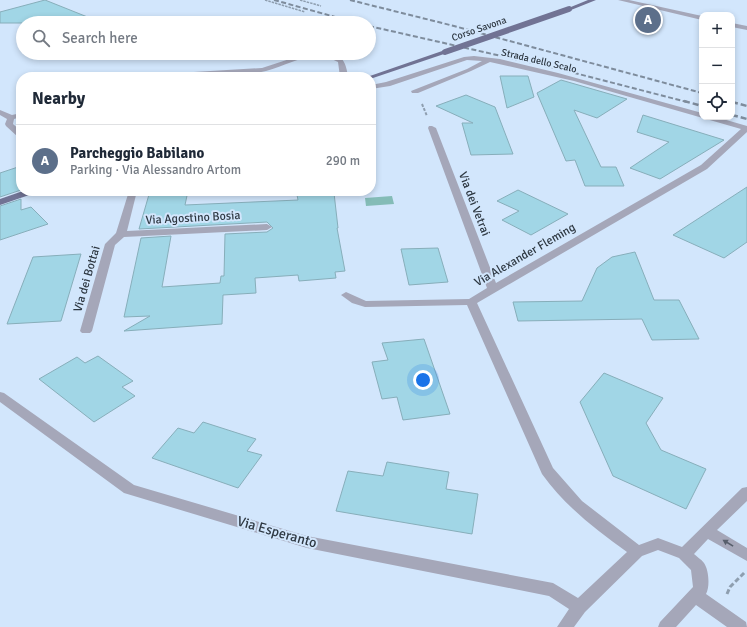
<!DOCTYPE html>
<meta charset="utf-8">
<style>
:root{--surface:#fff;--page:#f2f2f3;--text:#1f2937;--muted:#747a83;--line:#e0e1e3;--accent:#867010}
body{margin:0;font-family:Signika,sans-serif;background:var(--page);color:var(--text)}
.controls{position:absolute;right:12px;top:12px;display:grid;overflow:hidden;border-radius:8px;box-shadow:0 2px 6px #0003}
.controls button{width:36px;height:36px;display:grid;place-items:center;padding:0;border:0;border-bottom:1px solid var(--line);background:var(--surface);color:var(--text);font:20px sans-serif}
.you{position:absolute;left:423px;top:380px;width:14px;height:14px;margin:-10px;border:3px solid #fff;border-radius:50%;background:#1a73e8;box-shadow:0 0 0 6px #1a73e833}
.badge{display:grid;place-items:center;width:26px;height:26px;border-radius:50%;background:var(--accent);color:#fff;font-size:13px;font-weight:700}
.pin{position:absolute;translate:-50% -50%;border:2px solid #fff;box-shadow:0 1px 4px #0006}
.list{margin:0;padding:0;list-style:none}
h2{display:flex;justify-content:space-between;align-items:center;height:52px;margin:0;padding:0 16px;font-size:17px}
h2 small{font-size:13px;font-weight:400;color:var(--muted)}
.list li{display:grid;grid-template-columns:26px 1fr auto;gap:12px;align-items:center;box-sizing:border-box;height:72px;padding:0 16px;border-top:1px solid var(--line)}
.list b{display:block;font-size:15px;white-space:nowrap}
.list p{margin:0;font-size:13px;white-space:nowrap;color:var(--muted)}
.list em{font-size:13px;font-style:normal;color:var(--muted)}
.icon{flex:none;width:22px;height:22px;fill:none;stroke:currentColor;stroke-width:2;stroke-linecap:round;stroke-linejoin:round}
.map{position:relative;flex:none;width:747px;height:627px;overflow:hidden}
.search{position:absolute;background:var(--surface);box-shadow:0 2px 6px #0003;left:16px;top:16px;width:360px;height:44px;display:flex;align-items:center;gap:10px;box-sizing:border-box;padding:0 14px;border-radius:22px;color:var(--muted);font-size:15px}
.panel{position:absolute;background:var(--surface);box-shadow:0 2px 6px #0003;left:16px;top:72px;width:360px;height:124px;border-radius:16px}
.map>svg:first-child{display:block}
</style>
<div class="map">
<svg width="747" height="627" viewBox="0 0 747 627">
<rect width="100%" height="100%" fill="#d2e6fc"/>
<path fill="#84bcb7" d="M 392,196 L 394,204 L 366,206 L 365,198 Z"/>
<g fill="#a1d6e6" stroke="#87aeba">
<path d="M 45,0 L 100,22 L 100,23 L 0,23 L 0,12 Z"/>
<path d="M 500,76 L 528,76 L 534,97 L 507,108 Z"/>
<path d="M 561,80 L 627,99 L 597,118 L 574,110 L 601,167 L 616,167 L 624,186 L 585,186 L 575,160 L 566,161 L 537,93 Z"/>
<path d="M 466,95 L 495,107 L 513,154 L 471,155 L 462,123 L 473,123 L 436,106 Z"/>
<path d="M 643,115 L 724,140 L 660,179 L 630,168 L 669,142 L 637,132 Z"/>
<path d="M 21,166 L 21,190 L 0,197 L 0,173 Z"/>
<path d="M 747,187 L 747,242 L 724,258 L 673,235 Z"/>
<path d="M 518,190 L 568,214 L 531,235 L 502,220 L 519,211 L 497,201 Z"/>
<path d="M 150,191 L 188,191 L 185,205 L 298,200 L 297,195 L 334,193 L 338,228 L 337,228 L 345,271 L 335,272 L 336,278 L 299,281 L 298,275 L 255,278 L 256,293 L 223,295 L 222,324 L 124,331 L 150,316 L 124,317 L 141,238 L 171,236 L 162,287 L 220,283 L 221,276 L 224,276 L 225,234 L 267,232 L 273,228 L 267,222 L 139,229 Z"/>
<path d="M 21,199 L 21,210 L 31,207 L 48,224 L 0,240 L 0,206 Z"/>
<path d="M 438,248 L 448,282 L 409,285 L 401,249 Z"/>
<path d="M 635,252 L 654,300 L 679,300 L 699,339 L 652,340 L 642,319 L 518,321 L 513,302 L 582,301 L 597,268 L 612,257 Z"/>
<path d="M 81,254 L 61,321 L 7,324 L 33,257 Z"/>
<path d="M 424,339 L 450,414 L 403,420 L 397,397 L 382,399 L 372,362 L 388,360 L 382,343 Z"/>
<path d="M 98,356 L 133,381 L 122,387 L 135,396 L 94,422 L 39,379 L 77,357 L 85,363 Z"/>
<path d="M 604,373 L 663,398 L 646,423 L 661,450 L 706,469 L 686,509 L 613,476 L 580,402 Z"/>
<path d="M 203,422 L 256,439 L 247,451 L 262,455 L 238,488 L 152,458 L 178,428 L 194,433 Z"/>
<path d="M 387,462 L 449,472 L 446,489 L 478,494 L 472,534 L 336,511 L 348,471 L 383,476 Z"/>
</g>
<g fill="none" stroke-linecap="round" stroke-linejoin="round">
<g stroke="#8e9eaf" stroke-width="1.5" stroke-dasharray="2.5 1" stroke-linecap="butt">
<path d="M 265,0 L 305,12"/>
<path d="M 300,0 L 321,6"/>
</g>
<path stroke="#8e9eaf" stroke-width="2" stroke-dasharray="3 1.5" stroke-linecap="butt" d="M 422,104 L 427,116"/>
<path stroke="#8e9eaf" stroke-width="3" stroke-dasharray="5 2.5" stroke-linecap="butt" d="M 727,594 L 730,587 L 745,572"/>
<g fill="#a5a7b9" fill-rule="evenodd">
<path d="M 618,0 L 629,0 L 702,16 L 702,20 Z"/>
<path d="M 732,23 L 747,26 L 747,30 L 732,27 Z"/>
<path d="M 308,53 C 331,53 345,49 348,77 L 340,77 L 338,62 C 313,48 291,64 266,71 C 255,74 243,73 232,74 C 201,76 171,77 140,77 L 144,75 L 262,68 Z"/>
<path d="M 474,56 L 500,59 L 558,73 L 702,113 L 702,117 L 716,117 L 747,126 L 747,132 L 707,169 L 477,303 L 553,468 L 582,501 L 639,545 L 658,538 L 682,547 L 742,488 L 747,487 L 747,501 L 717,530 L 747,548 L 747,561 L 708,539 L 694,554 C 697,557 701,559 704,563 C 709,570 710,587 706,594 L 746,622 L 747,627 L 727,627 L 696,605 L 676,627 L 658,627 L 660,622 L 693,587 L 691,570 L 679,558 L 658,550 L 642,556 L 585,612 L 574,627 L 557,627 L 569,609 L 549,596 L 307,548 L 124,493 L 0,402 L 0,392 L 4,393 L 134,485 L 307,536 L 553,583 L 578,598 L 627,552 C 595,529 565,506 542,474 L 467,305 L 365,307 L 352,303 L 341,295 L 346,292 L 366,301 L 469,299 L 487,288 L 428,128 L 429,126 L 432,126 L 436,128 L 496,283 L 701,165 L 741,129 L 574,81 L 490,62 L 471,71 L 418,93 L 412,93 L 411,91 L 467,69 L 482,61 L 467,60 L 390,86 L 371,89 L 371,85 L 386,82 L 464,57 Z"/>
<path d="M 0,110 L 12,115 L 21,113 L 21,117 L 14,119 L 13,124 L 21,131 L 21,137 L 18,137 L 6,126 L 5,124 L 7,119 L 0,115 Z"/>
<path d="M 129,191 L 137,191 L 127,231 L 267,224 L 272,227 L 267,230 L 124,237 L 115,245 L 92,331 L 90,333 L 82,333 L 80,331 L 105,244 L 116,233 Z"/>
</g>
<g fill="#717394" fill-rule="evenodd">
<path d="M 588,0 L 596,0 L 571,10 L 566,9 Z"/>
<path d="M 445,50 L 448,52 L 447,53 L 373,78 L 367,77 Z"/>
<path d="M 23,191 L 36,191 L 35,193 L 0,205 L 0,199 Z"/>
</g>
<g stroke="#7e8c9c" stroke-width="2" stroke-dasharray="5 2.5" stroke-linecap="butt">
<path d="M 274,0 L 357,23"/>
<path d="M 350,0 L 454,26 L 702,93"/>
<path d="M 369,26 L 563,70 L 687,102"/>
</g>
<g stroke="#7e8c9c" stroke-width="2.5" stroke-dasharray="6 3" stroke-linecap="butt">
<path d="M 684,101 L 702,106"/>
<path d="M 732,102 L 747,106"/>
<path d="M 732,115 L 747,119"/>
</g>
<path stroke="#717394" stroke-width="6" d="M 445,52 L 569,9"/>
</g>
<defs><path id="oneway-solid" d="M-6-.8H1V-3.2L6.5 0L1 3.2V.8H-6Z"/></defs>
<use fill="#585f6c" href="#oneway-solid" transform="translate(728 543) rotate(-149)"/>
<g text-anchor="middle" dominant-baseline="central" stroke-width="4" stroke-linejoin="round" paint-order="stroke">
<g font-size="10" fill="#2e3842" stroke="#d2e6fc">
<text transform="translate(479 29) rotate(-19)">Corso Savona</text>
<text transform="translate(539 61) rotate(13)">Strada dello Scalo</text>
</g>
<g font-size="12" fill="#2e3842" stroke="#d2e6fc">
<text transform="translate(474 204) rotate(69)">Via dei Vetrai</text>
<text transform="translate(193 218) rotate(-3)">Via Agostino Bosia</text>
<text transform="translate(525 255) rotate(-30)">Via Alexander Fleming</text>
<text transform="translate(87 279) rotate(-74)">Via dei Bottai</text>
</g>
<g font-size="14" fill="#2e3842" stroke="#d2e6fc">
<text transform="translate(277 532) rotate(16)">Via Esperanto</text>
</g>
</g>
</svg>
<div class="controls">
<button>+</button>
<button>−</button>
<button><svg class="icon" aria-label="locate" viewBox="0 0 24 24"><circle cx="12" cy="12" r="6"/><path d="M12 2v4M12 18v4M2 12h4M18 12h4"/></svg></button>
</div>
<div class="you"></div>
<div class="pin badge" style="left:648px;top:20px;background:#5c6f8a">A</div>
<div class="search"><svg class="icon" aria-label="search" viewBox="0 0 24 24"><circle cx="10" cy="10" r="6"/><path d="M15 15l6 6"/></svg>Search here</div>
<section class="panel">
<h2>Nearby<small></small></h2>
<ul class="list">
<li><span class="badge" style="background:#5c6f8a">A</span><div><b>Parcheggio Babilano</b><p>Parking · Via Alessandro Artom</p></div><em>290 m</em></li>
</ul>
</section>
</div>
